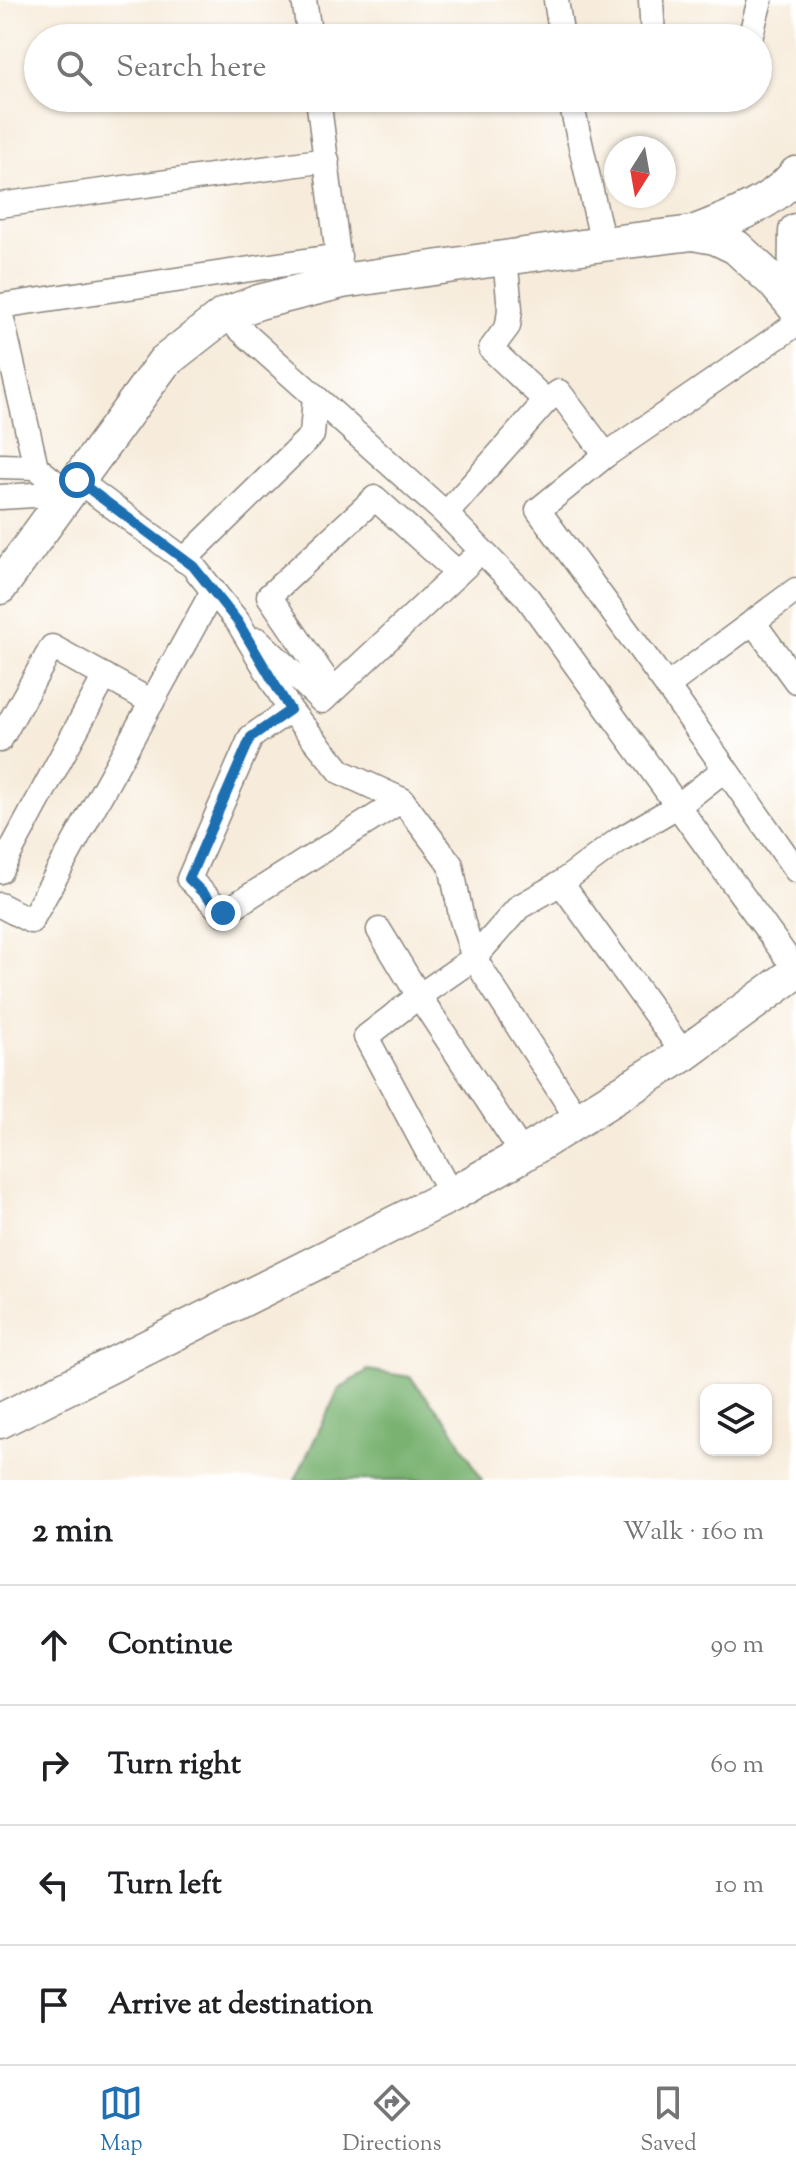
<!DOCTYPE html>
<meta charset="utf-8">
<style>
:root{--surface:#fff;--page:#f2f2f2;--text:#202124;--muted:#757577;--line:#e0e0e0;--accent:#1f6fb2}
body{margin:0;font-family:"Sorts Mill Goudy",serif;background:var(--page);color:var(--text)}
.controls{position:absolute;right:24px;bottom:24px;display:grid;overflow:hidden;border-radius:16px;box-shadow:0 2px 6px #0004}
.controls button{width:72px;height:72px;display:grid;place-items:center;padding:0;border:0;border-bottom:2px solid var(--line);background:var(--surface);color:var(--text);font:40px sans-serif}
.compass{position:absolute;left:604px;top:136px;width:72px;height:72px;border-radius:50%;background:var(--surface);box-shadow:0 2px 6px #0004;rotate:191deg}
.stop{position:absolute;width:24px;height:24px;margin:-18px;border:6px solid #1f6fb2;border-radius:50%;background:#fff}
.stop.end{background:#1f6fb2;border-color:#fff;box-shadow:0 2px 8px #0008}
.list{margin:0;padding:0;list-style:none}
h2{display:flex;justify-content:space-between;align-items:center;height:104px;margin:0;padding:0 32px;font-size:34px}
h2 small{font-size:26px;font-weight:400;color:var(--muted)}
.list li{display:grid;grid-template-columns:52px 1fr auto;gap:24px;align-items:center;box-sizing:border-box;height:120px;padding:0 32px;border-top:2px solid var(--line)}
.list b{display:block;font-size:30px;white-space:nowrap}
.list em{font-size:26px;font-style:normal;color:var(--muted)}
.icon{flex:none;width:44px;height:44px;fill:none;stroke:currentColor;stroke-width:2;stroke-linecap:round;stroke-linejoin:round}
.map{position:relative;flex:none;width:796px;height:1480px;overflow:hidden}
.search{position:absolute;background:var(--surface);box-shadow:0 2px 6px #0004;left:24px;right:24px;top:24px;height:88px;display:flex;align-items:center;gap:20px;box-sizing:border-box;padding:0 28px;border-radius:44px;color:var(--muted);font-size:30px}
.sheet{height:584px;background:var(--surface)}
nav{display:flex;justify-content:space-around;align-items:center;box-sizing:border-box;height:112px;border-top:2px solid var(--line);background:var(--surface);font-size:22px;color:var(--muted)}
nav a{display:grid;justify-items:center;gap:4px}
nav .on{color:var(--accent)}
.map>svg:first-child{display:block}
</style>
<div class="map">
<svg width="796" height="1480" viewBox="0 0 796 1480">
<rect width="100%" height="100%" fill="#fff"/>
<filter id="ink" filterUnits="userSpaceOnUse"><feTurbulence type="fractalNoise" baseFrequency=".0125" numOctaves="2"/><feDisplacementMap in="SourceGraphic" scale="16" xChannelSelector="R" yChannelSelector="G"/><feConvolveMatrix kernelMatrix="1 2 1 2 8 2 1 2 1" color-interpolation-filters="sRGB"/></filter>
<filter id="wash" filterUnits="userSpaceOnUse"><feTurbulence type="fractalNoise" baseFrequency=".006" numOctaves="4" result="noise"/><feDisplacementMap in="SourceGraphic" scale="32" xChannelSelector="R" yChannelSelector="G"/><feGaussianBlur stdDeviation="1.8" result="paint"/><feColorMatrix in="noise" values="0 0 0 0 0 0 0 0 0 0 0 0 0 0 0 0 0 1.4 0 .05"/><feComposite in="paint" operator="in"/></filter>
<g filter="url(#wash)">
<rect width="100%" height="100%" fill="#f7ecdb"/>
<path fill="#79b271" stroke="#4a6746" stroke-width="2" d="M 368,1370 L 410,1377 L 451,1426 L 482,1480 L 295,1480 L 339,1389 Z"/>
</g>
<g filter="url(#ink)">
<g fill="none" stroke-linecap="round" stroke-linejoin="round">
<g stroke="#8a847c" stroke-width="27">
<g id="street">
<path d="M 304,0 L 310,38"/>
<path d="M 556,0 L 562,38"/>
<path d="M 651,0 L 653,38"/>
<path d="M 750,38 L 760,0"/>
<path d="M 318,98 L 340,271"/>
<path d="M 570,98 L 603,244"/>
<path d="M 0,205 L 327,160"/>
<path d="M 505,258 L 510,309 L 508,326 L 491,349 L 546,401 L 559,392 L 606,455"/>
<path d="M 0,306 L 339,256"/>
<path d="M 0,311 L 36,467 L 68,493"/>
<path d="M 224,315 L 446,514 L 527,597 L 796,970"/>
<path d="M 796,324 L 606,455 L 538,510 L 667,686 L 796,870"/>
<path d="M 0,466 L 36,467"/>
<path d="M 77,480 L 193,566 L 238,622 L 290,710 L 341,772 L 402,800 L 451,865 L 462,920 L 474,958 L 579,1121"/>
<path d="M 0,497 L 68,493"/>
<path d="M 446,514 L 546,401"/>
<path d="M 184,560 L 312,435 L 315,397"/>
<path d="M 753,622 L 796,681"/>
<path d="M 258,640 L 322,701 L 470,562"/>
<path d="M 667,686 L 796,590"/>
<path d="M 333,690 L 269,596 L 375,498 L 458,573"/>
<path d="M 290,710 L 251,737 L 189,879 L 223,913 L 402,800"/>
<path d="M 0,740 L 52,647 L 152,702"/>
<path d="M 0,871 L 105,676"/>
<path d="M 561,883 L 684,1054"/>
<path d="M 0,905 L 31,921 L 213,591"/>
<path d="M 379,930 L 419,996 L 523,1154"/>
<path d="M 451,1195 L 366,1037 L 419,996 L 474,958 L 519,907 L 561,883 L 619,840 L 679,805 L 725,769"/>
</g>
</g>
<g stroke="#8a847c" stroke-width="37">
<g id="secondary">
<path d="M 693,233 C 728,219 772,204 796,174"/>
<path d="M 795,307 L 796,231"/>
<path d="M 0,587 L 164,362 L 224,315 L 259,302 L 342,281 L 603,244 L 693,233 L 715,237 L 736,247 L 774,282 L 796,308"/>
<path d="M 0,1421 L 451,1195 L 517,1158 L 684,1054 L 796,972"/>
</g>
</g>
<use href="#street" stroke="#fff" stroke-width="24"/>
<use href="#secondary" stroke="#fff" stroke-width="34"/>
</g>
</g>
<g fill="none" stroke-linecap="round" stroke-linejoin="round" filter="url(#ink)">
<path stroke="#1f6fb2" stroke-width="10" d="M 77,480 L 193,566 L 238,622 L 290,710 L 251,737 L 189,879 L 223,913"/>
</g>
</svg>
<div class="controls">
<button><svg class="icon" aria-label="layers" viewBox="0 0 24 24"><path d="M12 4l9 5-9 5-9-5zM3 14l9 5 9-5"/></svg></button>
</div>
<svg class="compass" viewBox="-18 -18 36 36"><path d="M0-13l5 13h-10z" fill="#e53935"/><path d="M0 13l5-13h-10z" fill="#757577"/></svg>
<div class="stop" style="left:77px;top:480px"></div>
<div class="stop end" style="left:223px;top:913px"></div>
<div class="search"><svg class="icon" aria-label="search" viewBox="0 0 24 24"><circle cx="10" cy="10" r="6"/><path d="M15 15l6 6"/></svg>Search here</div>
</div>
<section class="sheet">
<h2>2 min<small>Walk · 160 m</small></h2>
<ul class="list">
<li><svg class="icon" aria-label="ahead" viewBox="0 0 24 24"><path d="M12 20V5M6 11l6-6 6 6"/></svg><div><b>Continue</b></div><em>90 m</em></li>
<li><svg class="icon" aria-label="right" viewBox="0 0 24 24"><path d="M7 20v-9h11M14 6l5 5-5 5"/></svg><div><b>Turn right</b></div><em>60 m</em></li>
<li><svg class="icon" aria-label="left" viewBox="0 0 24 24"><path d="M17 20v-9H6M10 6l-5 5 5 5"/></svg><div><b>Turn left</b></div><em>10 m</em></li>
<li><svg class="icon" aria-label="arrive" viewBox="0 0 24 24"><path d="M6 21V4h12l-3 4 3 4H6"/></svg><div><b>Arrive at destination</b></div></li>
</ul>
</section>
<nav>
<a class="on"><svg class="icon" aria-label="map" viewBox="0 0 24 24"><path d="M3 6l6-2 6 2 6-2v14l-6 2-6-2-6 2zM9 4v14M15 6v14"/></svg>Map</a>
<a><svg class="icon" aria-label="directions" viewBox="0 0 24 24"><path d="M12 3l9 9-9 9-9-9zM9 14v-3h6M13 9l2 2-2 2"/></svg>Directions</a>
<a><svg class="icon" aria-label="saved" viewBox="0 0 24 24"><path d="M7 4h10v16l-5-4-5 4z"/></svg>Saved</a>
</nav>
